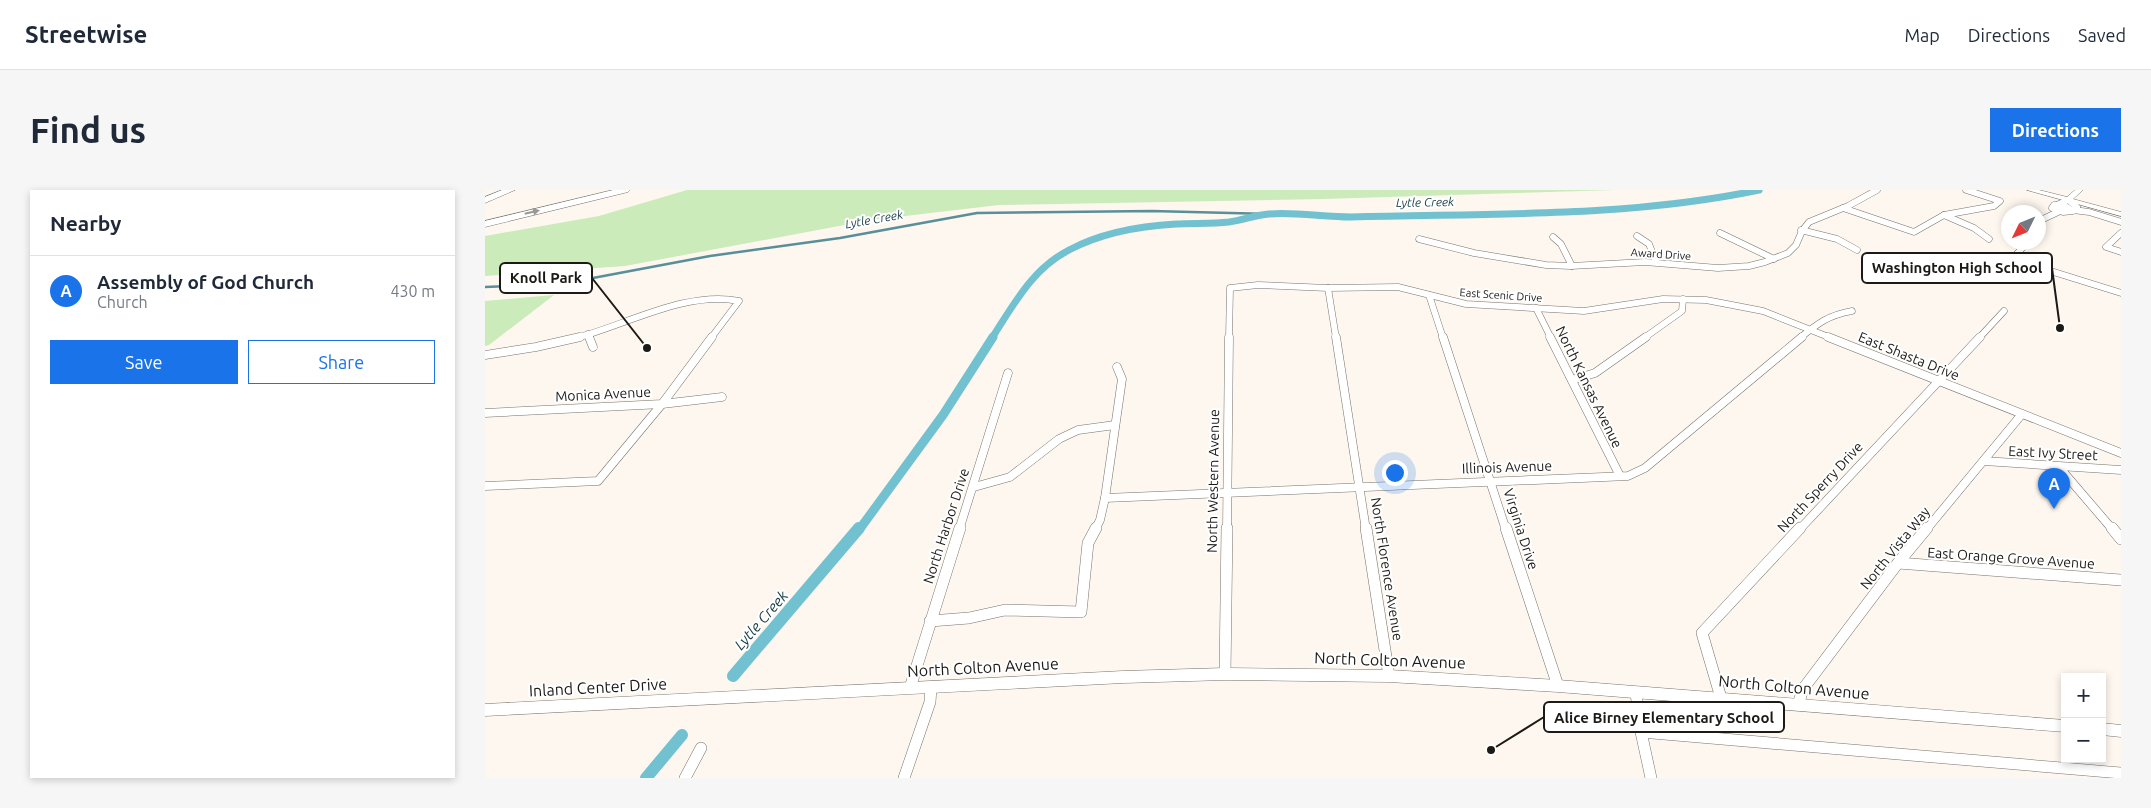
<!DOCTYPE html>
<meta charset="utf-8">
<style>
:root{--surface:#fff;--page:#f6f6f7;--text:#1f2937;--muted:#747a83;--line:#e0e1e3;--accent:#1a73e8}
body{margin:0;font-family:Ubuntu,sans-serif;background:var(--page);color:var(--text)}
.controls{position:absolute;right:15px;bottom:15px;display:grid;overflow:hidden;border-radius:0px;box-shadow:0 2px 8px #0003}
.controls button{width:45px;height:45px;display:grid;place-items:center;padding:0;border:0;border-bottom:1px solid var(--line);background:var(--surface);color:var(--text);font:25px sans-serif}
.compass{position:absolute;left:1516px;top:15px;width:45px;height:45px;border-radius:50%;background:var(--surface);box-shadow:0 2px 8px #0003;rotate:227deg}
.you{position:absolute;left:909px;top:282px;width:18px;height:18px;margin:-12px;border:4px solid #fff;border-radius:50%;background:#1a73e8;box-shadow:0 0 0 8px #1a73e833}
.badge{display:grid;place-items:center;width:32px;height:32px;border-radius:50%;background:var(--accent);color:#fff;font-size:16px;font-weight:700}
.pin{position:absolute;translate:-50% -41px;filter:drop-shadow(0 1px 2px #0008)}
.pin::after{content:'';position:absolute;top:26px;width:18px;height:15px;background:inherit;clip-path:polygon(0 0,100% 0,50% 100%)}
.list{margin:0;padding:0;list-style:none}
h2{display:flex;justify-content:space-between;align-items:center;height:65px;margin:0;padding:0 20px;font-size:21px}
h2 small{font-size:16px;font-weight:400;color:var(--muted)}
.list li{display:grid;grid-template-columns:32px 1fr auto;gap:15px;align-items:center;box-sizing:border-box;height:70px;padding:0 20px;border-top:1px solid var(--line)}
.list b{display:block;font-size:19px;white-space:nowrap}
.list p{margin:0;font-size:16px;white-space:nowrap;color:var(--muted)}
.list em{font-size:16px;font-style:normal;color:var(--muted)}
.actions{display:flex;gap:10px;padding:15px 20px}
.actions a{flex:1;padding:11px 0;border:1px solid var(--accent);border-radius:0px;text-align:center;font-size:18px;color:var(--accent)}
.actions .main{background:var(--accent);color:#fff}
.map{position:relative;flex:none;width:1636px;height:588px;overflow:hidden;border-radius:0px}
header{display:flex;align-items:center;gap:30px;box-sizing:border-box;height:70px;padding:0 25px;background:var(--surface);border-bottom:1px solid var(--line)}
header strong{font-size:24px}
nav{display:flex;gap:28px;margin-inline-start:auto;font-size:18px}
.intro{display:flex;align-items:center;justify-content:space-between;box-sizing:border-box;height:120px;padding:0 30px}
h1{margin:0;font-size:35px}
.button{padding:12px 22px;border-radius:0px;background:var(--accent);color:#fff;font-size:18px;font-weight:700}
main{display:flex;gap:30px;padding:0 30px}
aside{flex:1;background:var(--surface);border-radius:0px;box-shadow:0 2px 8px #0003}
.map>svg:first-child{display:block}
</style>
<header>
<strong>Streetwise</strong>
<nav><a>Map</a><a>Directions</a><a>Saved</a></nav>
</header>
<div class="intro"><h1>Find us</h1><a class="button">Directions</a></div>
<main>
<aside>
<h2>Nearby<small></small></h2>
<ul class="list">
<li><span class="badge">A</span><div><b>Assembly of God Church</b><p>Church</p></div><em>430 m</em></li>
</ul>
<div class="actions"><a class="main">Save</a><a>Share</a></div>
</aside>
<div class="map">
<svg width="1636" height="588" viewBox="0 0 1636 588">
<rect width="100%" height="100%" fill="#fdf7ef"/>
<g fill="#cbebbb">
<path d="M 202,0 L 1130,0 L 838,9 L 514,15 L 386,30 L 140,76 L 0,86 L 0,46 L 114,26 Z"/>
<path d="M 69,105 L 4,155 L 0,156 L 0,111 Z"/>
</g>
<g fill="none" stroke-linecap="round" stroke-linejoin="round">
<path stroke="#588f98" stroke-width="2.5" d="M 0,97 L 76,94 L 225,66 L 355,48 L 492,23 L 667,21 L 785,24"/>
<path stroke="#72c1d0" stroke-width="7" d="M 507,148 C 529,114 547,79 584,60 C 616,43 655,36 691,34 C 709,33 727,34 744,32 C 758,30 771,25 784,24 C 811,22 839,27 866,27 C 1002,23 1140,28 1274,0"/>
<path stroke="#72c1d0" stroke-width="9" d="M 374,340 L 458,225 L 508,147"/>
<g stroke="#72c1d0" stroke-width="12">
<path d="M 248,486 L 374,338"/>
<path d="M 161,588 L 197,545"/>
</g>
<g stroke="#78736d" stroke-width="7">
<g id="street-far2">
<path d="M 1569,15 L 1582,17 L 1588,21 L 1578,22 L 1567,18 Z"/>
<path d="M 1572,15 L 1583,10 L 1592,17 L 1588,20 L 1604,22 L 1636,32"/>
<path d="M 1358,18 L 1429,42 L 1459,25 L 1509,16 L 1515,11 L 1481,0"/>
<path d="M 1459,25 L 1489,38 L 1504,49"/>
<path d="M 1554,36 L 1556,30 L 1575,21"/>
<path d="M 1316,40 L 1352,49 L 1372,60"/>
<path d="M 1235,43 L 1289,69"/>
<path d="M 1636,43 L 1621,57 L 1636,62"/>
<path d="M 1152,46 L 1164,54 L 1171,72"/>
<path d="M 1068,47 L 1076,54 L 1087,76"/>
<path d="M 934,49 L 989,63 L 1061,75 L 1086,76 L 1160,72 L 1233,78 L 1264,76 L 1280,72 L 1303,63 L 1311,55 L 1317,41 L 1324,32 L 1363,16 L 1392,0"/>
<path d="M 1543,52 L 1527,69 L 1636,103"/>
<path d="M 843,98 L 851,148"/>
<path d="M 944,105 L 958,148"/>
<path d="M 1051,118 L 1066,148"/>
<path d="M 103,144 L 105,148"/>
<path d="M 91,148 C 141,135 202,100 254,111 L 226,148"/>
<path d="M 744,148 L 745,98 L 773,95 L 843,98 L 913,97 L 981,114 L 1099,121 L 1178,109 L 1221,110 L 1278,121 L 1346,148"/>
<path d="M 1159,148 L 1197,121 L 1198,109"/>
<path d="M 1315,148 C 1333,133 1344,125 1367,121"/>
<path d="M 1494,148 L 1519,121"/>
</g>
</g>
<g stroke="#78736d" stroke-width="9">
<g id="street-far1">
<path d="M 104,147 L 108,157"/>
<path d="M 851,147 L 881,340"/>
<path d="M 958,147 L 1021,340"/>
<path d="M 1065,147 L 1135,286"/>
<path d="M 1343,147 L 1636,263"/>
<path d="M 0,165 L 51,157 L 95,147"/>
<path d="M 1087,190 L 1110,183 L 1161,147"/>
<path d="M 0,223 L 177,214 L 237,207"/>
<path d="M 1499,271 L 1636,280"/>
<path d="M 1574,277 L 1628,340"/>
<path d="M 0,296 L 113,291 L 177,214 L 227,147"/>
<path d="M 489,297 L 525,287 L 574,249 L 593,240 L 630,235"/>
<path d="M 620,308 L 1143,286 L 1160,278 L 1317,147"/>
<path d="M 474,340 L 523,183"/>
<path d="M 610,340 L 615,330 L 620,308 L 637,189 L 632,177"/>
<path d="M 742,340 L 744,147"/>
<path d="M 1314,340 L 1495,147"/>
<path d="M 1441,340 L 1537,224"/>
</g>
</g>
<g stroke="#78736d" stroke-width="12">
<g id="street">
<path d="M 881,338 L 904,486"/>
<path d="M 1021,338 L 1073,496"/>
<path d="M 1627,338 L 1636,349"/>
<path d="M 1413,373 L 1636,390"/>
<path d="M 445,431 L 484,428 L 520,420 L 596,422 L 603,353 L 611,338"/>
<path d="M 740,484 L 742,338"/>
<path d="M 425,498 L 475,338"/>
<path d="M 1151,503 L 1156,542 L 1166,588"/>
<path d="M 1236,508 L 1217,443 L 1315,338"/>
<path d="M 1313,515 L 1318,499 L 1413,373 L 1442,338"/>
<path d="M 1156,542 L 1636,583"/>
<path d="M 200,588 L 216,558"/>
<path d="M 419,588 L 445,512 L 446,498"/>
</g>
</g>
<g stroke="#78736d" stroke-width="1">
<g id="secondary">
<path d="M 1542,0 L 1554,0 L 1582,7 L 1590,0 L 1598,0 L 1588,9 L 1636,22 L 1636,26 Z"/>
<path d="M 740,478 L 904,480 L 1073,490 L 1580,530 L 1580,542 L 1073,502 L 904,492 L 740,490 L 638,493 L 0,526 L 0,514 L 638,481 Z"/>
<path d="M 1617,533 L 1636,535 L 1636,547 L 1617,545 Z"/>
</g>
</g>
<g stroke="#78736d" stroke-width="1">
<g id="highway">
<path d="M 17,0 L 30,0 L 0,13 L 0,7 Z"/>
<path d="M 128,0 L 145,0 L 143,2 L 0,37 L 0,31 Z"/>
</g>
</g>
<use href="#street-far2" stroke="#fff" stroke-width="6"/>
<use href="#street-far1" stroke="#fff" stroke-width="8"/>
<use href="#street" stroke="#fff" stroke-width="11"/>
<use href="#secondary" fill="#fff" fill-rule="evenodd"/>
<use href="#highway" fill="#fff" fill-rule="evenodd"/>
</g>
<defs><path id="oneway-solid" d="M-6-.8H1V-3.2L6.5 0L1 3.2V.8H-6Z" transform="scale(1.25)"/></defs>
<use fill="#999897" href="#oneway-solid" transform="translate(47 22) rotate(-13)"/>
<g text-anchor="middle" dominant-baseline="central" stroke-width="4" stroke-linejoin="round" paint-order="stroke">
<g font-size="11" fill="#1c1a17" stroke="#fff">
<text transform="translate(1176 64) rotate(4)">Award Drive</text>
<text transform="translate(1016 105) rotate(4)">East Scenic Drive</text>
</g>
<g font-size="12" font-style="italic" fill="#173d44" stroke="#fff">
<text transform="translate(940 12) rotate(-1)">Lytle Creek</text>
<text transform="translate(389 29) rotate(-10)">Lytle Creek</text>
</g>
<g font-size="14" fill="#1c1a17" stroke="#fff">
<text transform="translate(1424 166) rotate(22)">East Shasta Drive</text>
<text transform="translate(1104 197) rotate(64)">North Kansas Avenue</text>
<text transform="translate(118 204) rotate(-3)">Monica Avenue</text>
<text transform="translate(1568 263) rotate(3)">East Ivy Street</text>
<text transform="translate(1022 277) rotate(-2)">Illinois Avenue</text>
<text transform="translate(728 291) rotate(-89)">North Western Avenue</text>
<text transform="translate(1335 297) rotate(-47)">North Sperry Drive</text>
<text transform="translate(461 336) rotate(-72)">North Harbor Drive</text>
<text transform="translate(1036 339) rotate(72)">Virginia Drive</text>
<text transform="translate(1410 358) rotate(-51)">North Vista Way</text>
<text transform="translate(1526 368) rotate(4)">East Orange Grove Avenue</text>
<text transform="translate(902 379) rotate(81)">North Florence Avenue</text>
</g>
<g font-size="15" font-style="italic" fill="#173d44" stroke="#fff">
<text transform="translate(276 430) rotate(-49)">Lytle Creek</text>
</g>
<g font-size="16" fill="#1c1a17" stroke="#fff">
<text transform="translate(905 470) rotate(2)">North Colton Avenue</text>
<text transform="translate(498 477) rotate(-3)">North Colton Avenue</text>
<text transform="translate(113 497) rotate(-3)">Inland Center Drive</text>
<text transform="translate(1309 497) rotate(5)">North Colton Avenue</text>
</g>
</g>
<path fill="none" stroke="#1c1a17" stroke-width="2" d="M1575 138L1567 78M162 158L107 88M1006 560L1059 527"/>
<g fill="#1c1a17" stroke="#fff" stroke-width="2">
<circle cx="1575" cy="138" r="5"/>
<circle cx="162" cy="158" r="5"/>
<circle cx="1006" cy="560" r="5"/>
</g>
<g fill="#fff" stroke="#1c1a17" stroke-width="2">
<rect x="1377" y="63" width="190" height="30" rx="5"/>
<rect x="15" y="73" width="92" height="30" rx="5"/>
<rect x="1059" y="512" width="240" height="30" rx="5"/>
</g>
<g font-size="15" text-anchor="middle" font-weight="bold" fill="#1c1a17">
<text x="1472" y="83">Washington High School</text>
<text x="61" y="93">Knoll Park</text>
<text x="1179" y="533">Alice Birney Elementary School</text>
</g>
</svg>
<div class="controls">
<button>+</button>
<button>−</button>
</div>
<svg class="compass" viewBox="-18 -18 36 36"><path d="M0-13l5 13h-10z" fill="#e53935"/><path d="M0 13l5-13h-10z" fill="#747a83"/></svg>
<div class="you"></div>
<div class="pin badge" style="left:1569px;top:319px">A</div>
</div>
</main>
